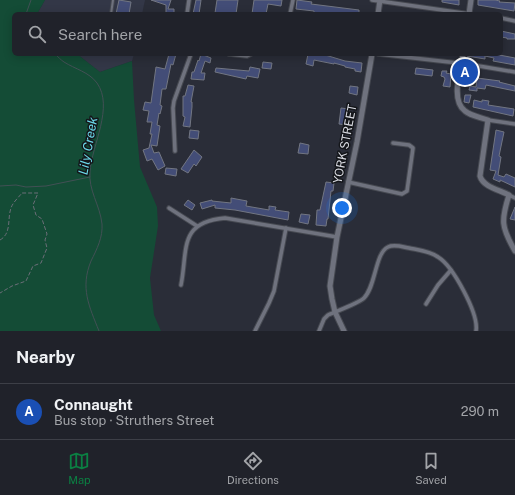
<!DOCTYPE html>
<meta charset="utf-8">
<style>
:root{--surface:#20222a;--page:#2d2f36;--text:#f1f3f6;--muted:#a2a4a8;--line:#3d3f47;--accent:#0b8043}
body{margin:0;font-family:"Public Sans",sans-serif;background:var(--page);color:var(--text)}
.you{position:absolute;left:342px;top:208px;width:14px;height:14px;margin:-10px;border:3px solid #fff;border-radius:50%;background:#1a73e8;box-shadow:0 0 0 6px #1a73e833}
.badge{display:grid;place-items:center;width:26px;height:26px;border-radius:50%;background:var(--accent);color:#fff;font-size:13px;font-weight:700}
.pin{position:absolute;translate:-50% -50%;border:2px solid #fff;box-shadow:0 1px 4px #0006}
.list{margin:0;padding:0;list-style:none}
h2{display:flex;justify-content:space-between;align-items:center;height:52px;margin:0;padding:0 16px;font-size:17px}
h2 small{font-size:13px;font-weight:400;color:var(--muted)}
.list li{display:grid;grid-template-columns:26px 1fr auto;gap:12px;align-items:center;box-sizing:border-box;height:56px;padding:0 16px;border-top:1px solid var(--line)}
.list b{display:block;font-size:15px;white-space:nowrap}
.list p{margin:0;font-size:13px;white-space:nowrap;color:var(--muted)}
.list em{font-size:13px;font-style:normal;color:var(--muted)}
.icon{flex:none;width:22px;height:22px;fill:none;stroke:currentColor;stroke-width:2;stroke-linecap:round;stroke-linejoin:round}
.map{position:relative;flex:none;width:515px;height:331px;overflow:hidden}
.search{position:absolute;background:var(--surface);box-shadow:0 2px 10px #0003;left:12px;right:12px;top:12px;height:44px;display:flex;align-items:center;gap:10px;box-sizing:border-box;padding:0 14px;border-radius:6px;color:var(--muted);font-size:15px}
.sheet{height:108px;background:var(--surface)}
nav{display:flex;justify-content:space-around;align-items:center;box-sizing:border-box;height:56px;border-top:1px solid var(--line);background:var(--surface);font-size:11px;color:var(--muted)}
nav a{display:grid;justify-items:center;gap:2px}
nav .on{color:var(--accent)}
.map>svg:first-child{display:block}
</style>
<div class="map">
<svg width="515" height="331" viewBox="0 0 515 331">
<rect width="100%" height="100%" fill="#2a2d38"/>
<g fill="#333747">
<path d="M 45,0 L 145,0 L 142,14 L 37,14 Z"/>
<path d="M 77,54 L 134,54 L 132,61 L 100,72 Z"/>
</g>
<path fill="#144c36" d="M 0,0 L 45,0 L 37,14 L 14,14 L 14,54 L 77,54 L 100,72 L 132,61 L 134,100 L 140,167 L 157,207 L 158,226 L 150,278 L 154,315 L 161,331 L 0,331 Z"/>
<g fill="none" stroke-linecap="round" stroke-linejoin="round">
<g stroke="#425055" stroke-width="1">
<path d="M 26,14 L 31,0"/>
<path d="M 55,54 C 58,57 61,60 64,62 C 75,69 89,72 97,83 C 114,107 92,145 90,171 C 88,190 100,205 102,224 C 103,237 97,249 91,261 C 80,288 89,306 99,331"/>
<path d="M 0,186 L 16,185 L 26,187 L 46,186 L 90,177"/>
</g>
</g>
<g fill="#434d77" stroke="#727682">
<path d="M 119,0 L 131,2 L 129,14 L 116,14 Z"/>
<path d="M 151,0 L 171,0 L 168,9 L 174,9 L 174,14 L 166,14 L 166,5 Z"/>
<path d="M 196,0 L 201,0 L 199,14 L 193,14 Z"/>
<path d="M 217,0 L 238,0 L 236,14 L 215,13 Z"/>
<path d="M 254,0 L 282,0 L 281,6 L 268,4 L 266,14 L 252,14 Z"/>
<path d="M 297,0 L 312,2 L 311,4 L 359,10 L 359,14 L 319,14 L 314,13 L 314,11 L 296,9 Z"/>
<path d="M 442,0 L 459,0 L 459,5 L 442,2 Z"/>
<path d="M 478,0 L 495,0 L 500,1 L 499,2 L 515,3 L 514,11 L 478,5 Z"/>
<path d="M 501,31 L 515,34 L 515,39 L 507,39 L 507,38 L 501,37 Z"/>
<path d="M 169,54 L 176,54 L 173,65 L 171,64 L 166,89 L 162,89 L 160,105 L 162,106 L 160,114 L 159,113 L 157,125 L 160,126 L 157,146 L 151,145 L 154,153 L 159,152 L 165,166 L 158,170 L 152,159 L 147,161 L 143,150 L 149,148 L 152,134 L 150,134 L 152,122 L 147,122 L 149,111 L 143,110 L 145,102 L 151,103 L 156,67 L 165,69 Z"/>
<path d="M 201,54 L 211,58 L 210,63 L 205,61 L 201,73 L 205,73 L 204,80 L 191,79 L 192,72 L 194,72 L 198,60 L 199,61 Z"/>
<path d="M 308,54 L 322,54 L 345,61 L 362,63 L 361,72 L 355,71 L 355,69 L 345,67 L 345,66 L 334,63 L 334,64 L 314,60 L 313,66 L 306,64 Z"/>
<path d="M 467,54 L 494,54 L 515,58 L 515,65 L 493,61 L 494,58 L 485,56 L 485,59 L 467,56 Z"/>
<path d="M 263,62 L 272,63 L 271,69 L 262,68 Z"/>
<path d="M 250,67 L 260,69 L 258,78 L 247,76 L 246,79 L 215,72 L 216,68 L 249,71 Z"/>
<path d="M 416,68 L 433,70 L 432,76 L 415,74 Z"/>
<path d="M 442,71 L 447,71 L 446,73 L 451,74 L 450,87 L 443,86 L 445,79 L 444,77 L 441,76 Z"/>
<path d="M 477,78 L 500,81 L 499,82 L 515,86 L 515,91 L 486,85 L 485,89 L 477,88 L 477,91 L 469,90 L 470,86 L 476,87 Z"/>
<path d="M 188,85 L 194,86 L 191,102 L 192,102 L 192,107 L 190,127 L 183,126 L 185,117 L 183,116 L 183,96 L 185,96 Z"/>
<path d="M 350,86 L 358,87 L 357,95 L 349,93 Z"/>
<path d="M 465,95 L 471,95 L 469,103 L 464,102 Z"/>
<path d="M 474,100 L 482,102 L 482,100 L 489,101 L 488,105 L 514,109 L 513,116 L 473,107 Z"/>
<path d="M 341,108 L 349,109 L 347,125 L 339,124 Z"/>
<path d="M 190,130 L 199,131 L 198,139 L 189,138 Z"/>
<path d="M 496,130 L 504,132 L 499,156 L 501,157 L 498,175 L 504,177 L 506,174 L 515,178 L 515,187 L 500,180 L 500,182 L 493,179 L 496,171 L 490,170 Z"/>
<path d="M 300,143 L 309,145 L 308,154 L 298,153 Z"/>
<path d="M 194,150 L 202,157 L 196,166 L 194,164 L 188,173 L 181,169 Z"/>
<path d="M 166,168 L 177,169 L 176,176 L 165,174 Z"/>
<path d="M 326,182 L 334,183 L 333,191 L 331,191 L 328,219 L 327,219 L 326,226 L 316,225 L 317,210 L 320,210 Z"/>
<path d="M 231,198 L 247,201 L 246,206 L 269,210 L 269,206 L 276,207 L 275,210 L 289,212 L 288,220 L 235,210 L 215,208 L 215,205 L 202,209 L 200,203 L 212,200 L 212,201 L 231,203 Z"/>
<path d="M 188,200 L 195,205 L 192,210 L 184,205 Z"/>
<path d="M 515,207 L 515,220 L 510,219 Z"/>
<path d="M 301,214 L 310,215 L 308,224 L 299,222 Z"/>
</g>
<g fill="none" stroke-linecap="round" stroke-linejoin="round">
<g stroke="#464951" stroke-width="4">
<path id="lane" d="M 111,14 L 113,0"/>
</g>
<g stroke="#464951" stroke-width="5.5">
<g id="street">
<path d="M 372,0 L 470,14"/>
<path d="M 187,14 L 189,0"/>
<path d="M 290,14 L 293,0"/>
<path d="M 501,18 L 515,21"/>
<path d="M 229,54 L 247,56 L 251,54"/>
<path d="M 378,54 L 467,64 L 515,72"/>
<path d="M 488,120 L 515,124"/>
<path d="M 175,151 L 173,108 L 174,101 L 191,54"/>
<path d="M 348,182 L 402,194 L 407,191 L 413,148 L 409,145 L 393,143"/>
<path d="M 509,195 L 515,198"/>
<path d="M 169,208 L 197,226"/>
<path d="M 181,285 C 188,250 178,222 225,218 L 337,237"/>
<path d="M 426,304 L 438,285 L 451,270"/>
<path d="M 255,331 L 269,303 L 274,291 L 286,228"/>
<path d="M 319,331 L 324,319 L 328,315 C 337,311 359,303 364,298 C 376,286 375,253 388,247 C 394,244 403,247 409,248 C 419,250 430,251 438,257 C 453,266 479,314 476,331"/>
</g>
</g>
<g stroke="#464951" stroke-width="7">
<g id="secondary">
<path d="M 378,14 L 380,0"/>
<path d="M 469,14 L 471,0"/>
<path d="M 463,54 C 461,69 450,100 465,111 C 471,116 480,117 488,120 L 480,176 C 483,187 500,190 509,195 C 501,220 501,227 515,251"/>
<path d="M 344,331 L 335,312 L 332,299 L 330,286 L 337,237 L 357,142 L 372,54"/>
</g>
</g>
<path stroke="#6b6e78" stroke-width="1" stroke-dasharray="4 2" stroke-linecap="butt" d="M 0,240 C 12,233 7,219 11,208 C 13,202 19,197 22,193 L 38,193 L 33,205 L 36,215 L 42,219 L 47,234 L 45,240 L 47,248 L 41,263 L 33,266 L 26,281 L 12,286 L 0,293"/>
<use href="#lane" stroke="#6f727e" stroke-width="2"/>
<use href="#street" stroke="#6f727e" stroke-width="3.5"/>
<use href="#secondary" stroke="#6f727e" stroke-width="5"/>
</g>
<g text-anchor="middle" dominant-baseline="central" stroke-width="3" stroke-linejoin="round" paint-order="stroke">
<g font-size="12" fill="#d7d9e0" stroke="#14161a">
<text transform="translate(345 144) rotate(-79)">YORK STREET</text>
</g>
<g font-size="13" font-style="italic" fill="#6bd7e8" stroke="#14161a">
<text transform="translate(88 146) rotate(-80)">Lily Creek</text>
</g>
</g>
</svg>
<div class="you"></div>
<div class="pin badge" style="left:465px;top:72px;background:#1a4fb4">A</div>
<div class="search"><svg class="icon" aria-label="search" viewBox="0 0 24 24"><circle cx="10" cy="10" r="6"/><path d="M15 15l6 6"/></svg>Search here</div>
</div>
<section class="sheet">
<h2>Nearby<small></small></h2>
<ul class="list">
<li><span class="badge" style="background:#1a4fb4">A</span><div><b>Connaught</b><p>Bus stop · Struthers Street</p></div><em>290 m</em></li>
</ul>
</section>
<nav>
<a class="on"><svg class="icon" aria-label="map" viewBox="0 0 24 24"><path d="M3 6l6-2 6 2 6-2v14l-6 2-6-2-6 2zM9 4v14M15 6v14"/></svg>Map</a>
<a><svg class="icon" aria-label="directions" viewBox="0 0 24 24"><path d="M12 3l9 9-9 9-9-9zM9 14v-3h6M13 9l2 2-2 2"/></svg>Directions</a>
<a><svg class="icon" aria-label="saved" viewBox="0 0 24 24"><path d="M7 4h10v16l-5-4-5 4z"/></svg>Saved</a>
</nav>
